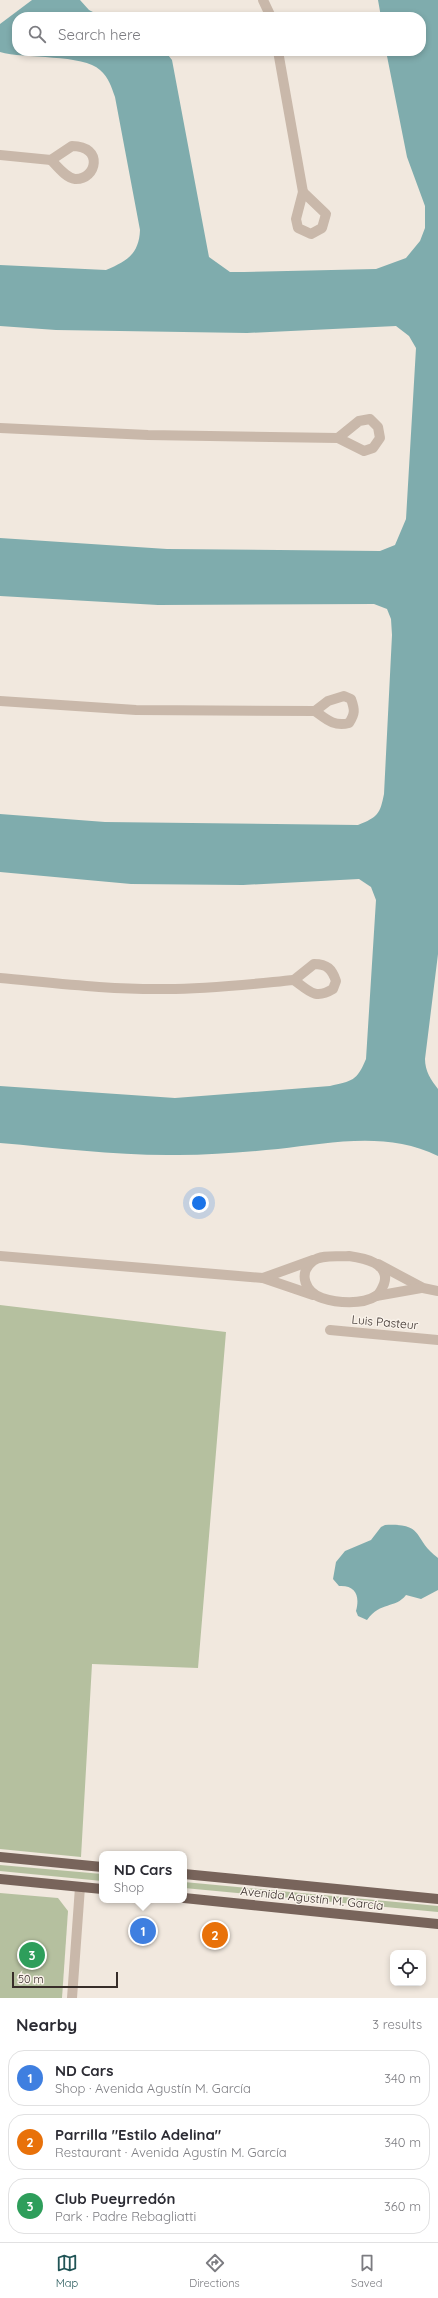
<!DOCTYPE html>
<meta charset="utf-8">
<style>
:root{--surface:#fff;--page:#f2f2f3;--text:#2b2b33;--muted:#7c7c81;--line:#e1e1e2;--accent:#215456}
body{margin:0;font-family:Quicksand,sans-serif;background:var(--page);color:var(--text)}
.controls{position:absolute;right:12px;bottom:12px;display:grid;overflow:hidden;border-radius:8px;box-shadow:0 2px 6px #0003}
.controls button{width:36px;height:36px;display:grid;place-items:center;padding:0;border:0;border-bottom:1px solid var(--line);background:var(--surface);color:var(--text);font:20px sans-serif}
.scale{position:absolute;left:12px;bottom:10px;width:106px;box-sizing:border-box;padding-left:4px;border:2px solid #372d29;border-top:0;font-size:11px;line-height:14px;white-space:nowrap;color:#372d29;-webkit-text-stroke:3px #f9f2ea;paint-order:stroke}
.you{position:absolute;left:199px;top:1203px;width:14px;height:14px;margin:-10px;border:3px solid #fff;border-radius:50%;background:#1a73e8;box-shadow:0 0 0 6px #1a73e833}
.badge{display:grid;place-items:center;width:26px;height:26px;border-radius:50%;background:var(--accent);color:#fff;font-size:13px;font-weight:700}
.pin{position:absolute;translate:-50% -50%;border:2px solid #fff;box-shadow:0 1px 4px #0006}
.popup{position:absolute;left:99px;top:1851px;width:88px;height:52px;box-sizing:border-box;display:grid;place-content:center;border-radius:8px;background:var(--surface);filter:drop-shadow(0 1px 3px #0005);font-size:13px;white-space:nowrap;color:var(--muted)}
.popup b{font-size:15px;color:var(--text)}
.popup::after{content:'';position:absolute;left:50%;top:100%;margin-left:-8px;border:8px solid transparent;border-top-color:var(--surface)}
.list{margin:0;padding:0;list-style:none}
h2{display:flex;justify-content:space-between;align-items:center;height:52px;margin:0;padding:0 16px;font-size:17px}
h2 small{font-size:13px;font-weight:400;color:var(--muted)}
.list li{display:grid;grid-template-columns:26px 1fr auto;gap:12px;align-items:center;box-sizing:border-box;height:56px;margin:0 8px 8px;padding:0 8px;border:1px solid var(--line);border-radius:16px}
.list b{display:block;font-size:15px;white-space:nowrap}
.list p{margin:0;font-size:13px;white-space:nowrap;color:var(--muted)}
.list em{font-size:13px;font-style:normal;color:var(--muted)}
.icon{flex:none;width:22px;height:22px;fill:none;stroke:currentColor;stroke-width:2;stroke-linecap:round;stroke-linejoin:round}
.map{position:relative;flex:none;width:438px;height:1998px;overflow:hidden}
.search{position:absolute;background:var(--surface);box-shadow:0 2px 6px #0003;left:12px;right:12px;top:12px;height:44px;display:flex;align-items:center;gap:10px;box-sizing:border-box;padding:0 14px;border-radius:16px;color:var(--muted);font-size:15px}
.sheet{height:244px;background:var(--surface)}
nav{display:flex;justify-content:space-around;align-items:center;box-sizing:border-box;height:56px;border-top:1px solid var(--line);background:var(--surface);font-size:11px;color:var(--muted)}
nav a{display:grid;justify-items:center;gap:2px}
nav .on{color:var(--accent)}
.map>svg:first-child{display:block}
</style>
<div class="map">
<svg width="438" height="1998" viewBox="0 0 438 1998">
<rect width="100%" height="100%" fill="#f1e8de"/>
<g fill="#b5c09f">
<path d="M 0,1305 L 226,1332 L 198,1668 L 92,1664 L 81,1857 L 0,1849 Z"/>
<path d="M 0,1865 L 102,1874 L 102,1881 L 0,1871 Z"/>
<path d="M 184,1882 L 438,1906 L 438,1912 L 184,1888 Z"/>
<path d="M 0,1893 L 58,1898 L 68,1911 L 62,1998 L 0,1998 Z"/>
</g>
<g fill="#7facad">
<path d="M 32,0 L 80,0 L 89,10 L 103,17 L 17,17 L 17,51 L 165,51 L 172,60 L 209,257 L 230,272 L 244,272 L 376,269 L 406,258 L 420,241 L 425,228 L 425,206 L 407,157 L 386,51 L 421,51 L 421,17 L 381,17 L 378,0 L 438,0 L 438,954 L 425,1059 C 425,1071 431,1080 438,1089 L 438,1156 C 387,1131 331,1143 278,1149 C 245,1152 211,1155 178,1155 C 119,1156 59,1148 0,1143 L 0,1086 L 175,1098 L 330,1086 C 352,1081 357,1081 366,1059 L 376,900 L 371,887 L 359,879 L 243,885 L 131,884 L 0,872 L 0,814 L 105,822 L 358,825 C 378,817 380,814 384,794 L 392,635 L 391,619 L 387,609 L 374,604 L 158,605 L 0,596 L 0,538 L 167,549 L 380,551 L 395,545 L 406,519 L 416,348 L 409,336 L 396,326 L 247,333 L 56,330 L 0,326 L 0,265 L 106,270 C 127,261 139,254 140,230 L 115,97 C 111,86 109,78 100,70 C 84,54 24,59 0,52 L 0,24 Z"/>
<path d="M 385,1525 C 426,1523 412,1539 438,1558 L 438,1590 L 421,1599 L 406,1595 C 395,1609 381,1601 367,1620 L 358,1616 L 356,1611 C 360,1596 356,1585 339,1586 L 333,1579 L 336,1562 L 345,1551 L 371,1540 L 381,1527 Z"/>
</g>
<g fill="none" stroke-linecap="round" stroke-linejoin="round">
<g stroke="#c9b8aa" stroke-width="10">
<path d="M 263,0 L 271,17"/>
<path d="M 278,51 L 303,192"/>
<path d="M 72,146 C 104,146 97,180 75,179 C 66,178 57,166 51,160 Z"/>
<path d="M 0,155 L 51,160"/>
<path d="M 303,192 L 326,214 L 322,228 L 311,234 L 298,228 L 296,219 Z"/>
<path d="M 370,419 L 378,427 L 380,438 L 373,448 L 364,451 L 338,438 L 359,421 Z"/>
<path d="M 0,428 L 148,435 L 338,438"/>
<path d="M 344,696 L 351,699 C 355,710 355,714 349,723 C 334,727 326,719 315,711 L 328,701 Z"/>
<path d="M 0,701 L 136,710 L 315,711"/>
<path d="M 314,964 C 327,964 332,969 336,981 L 333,989 C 315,1000 309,991 294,980 Z"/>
<path d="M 0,978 C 55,983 111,990 167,989 C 210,989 252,984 294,980"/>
<path d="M 0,1256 L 263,1278 L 313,1295"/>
<path d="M 349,1256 C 363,1258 391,1263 384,1284 C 382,1288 380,1294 376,1296 C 362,1305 337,1303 322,1298 C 306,1293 297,1273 313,1261 C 321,1254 339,1257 349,1256 Z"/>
<path d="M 378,1264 L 423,1288 L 438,1291"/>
<path d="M 263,1278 L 313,1260"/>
<path d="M 376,1296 L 421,1288"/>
<path d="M 330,1330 L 438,1340"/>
<path d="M 72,1998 L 80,1887"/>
</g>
<g stroke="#78645b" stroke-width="10">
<path d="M 0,1857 L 102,1867"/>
<path d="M 184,1874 L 438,1899"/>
<path d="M 0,1879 L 102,1889"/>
<path d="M 184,1898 L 438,1924"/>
</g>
</g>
<g text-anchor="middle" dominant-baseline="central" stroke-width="3" stroke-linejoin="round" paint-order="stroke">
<g font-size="12" fill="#372d29" stroke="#f9f2ea">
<text transform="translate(385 1322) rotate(5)">Luis Pasteur</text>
<text transform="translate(312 1898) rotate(6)">Avenida Agustín M. García</text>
</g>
</g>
</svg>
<div class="controls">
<button><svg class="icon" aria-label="locate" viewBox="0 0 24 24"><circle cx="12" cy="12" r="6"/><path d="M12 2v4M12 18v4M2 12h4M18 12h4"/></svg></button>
</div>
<div class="scale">50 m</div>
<div class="you"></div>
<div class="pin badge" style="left:143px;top:1931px;background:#3f7fe0">1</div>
<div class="popup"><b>ND Cars</b>Shop</div>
<div class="pin badge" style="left:215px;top:1935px;background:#e8710a">2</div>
<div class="pin badge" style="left:32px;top:1955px;background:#2e9e5b">3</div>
<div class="search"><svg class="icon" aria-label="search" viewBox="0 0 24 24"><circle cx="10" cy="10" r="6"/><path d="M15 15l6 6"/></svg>Search here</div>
</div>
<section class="sheet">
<h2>Nearby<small>3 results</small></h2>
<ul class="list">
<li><span class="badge" style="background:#3f7fe0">1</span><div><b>ND Cars</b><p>Shop · Avenida Agustín M. García</p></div><em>340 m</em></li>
<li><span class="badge" style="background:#e8710a">2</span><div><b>Parrilla &quot;Estilo Adelina&quot;</b><p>Restaurant · Avenida Agustín M. García</p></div><em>340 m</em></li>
<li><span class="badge" style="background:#2e9e5b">3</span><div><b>Club Pueyrredón</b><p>Park · Padre Rebagliatti</p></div><em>360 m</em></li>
</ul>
</section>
<nav>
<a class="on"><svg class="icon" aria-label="map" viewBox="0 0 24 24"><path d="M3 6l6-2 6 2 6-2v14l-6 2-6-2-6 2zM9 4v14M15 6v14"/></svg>Map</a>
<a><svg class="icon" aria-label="directions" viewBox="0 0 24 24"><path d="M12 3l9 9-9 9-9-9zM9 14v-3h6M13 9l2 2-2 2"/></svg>Directions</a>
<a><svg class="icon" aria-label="saved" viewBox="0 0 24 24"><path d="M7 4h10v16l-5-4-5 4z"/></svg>Saved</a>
</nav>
